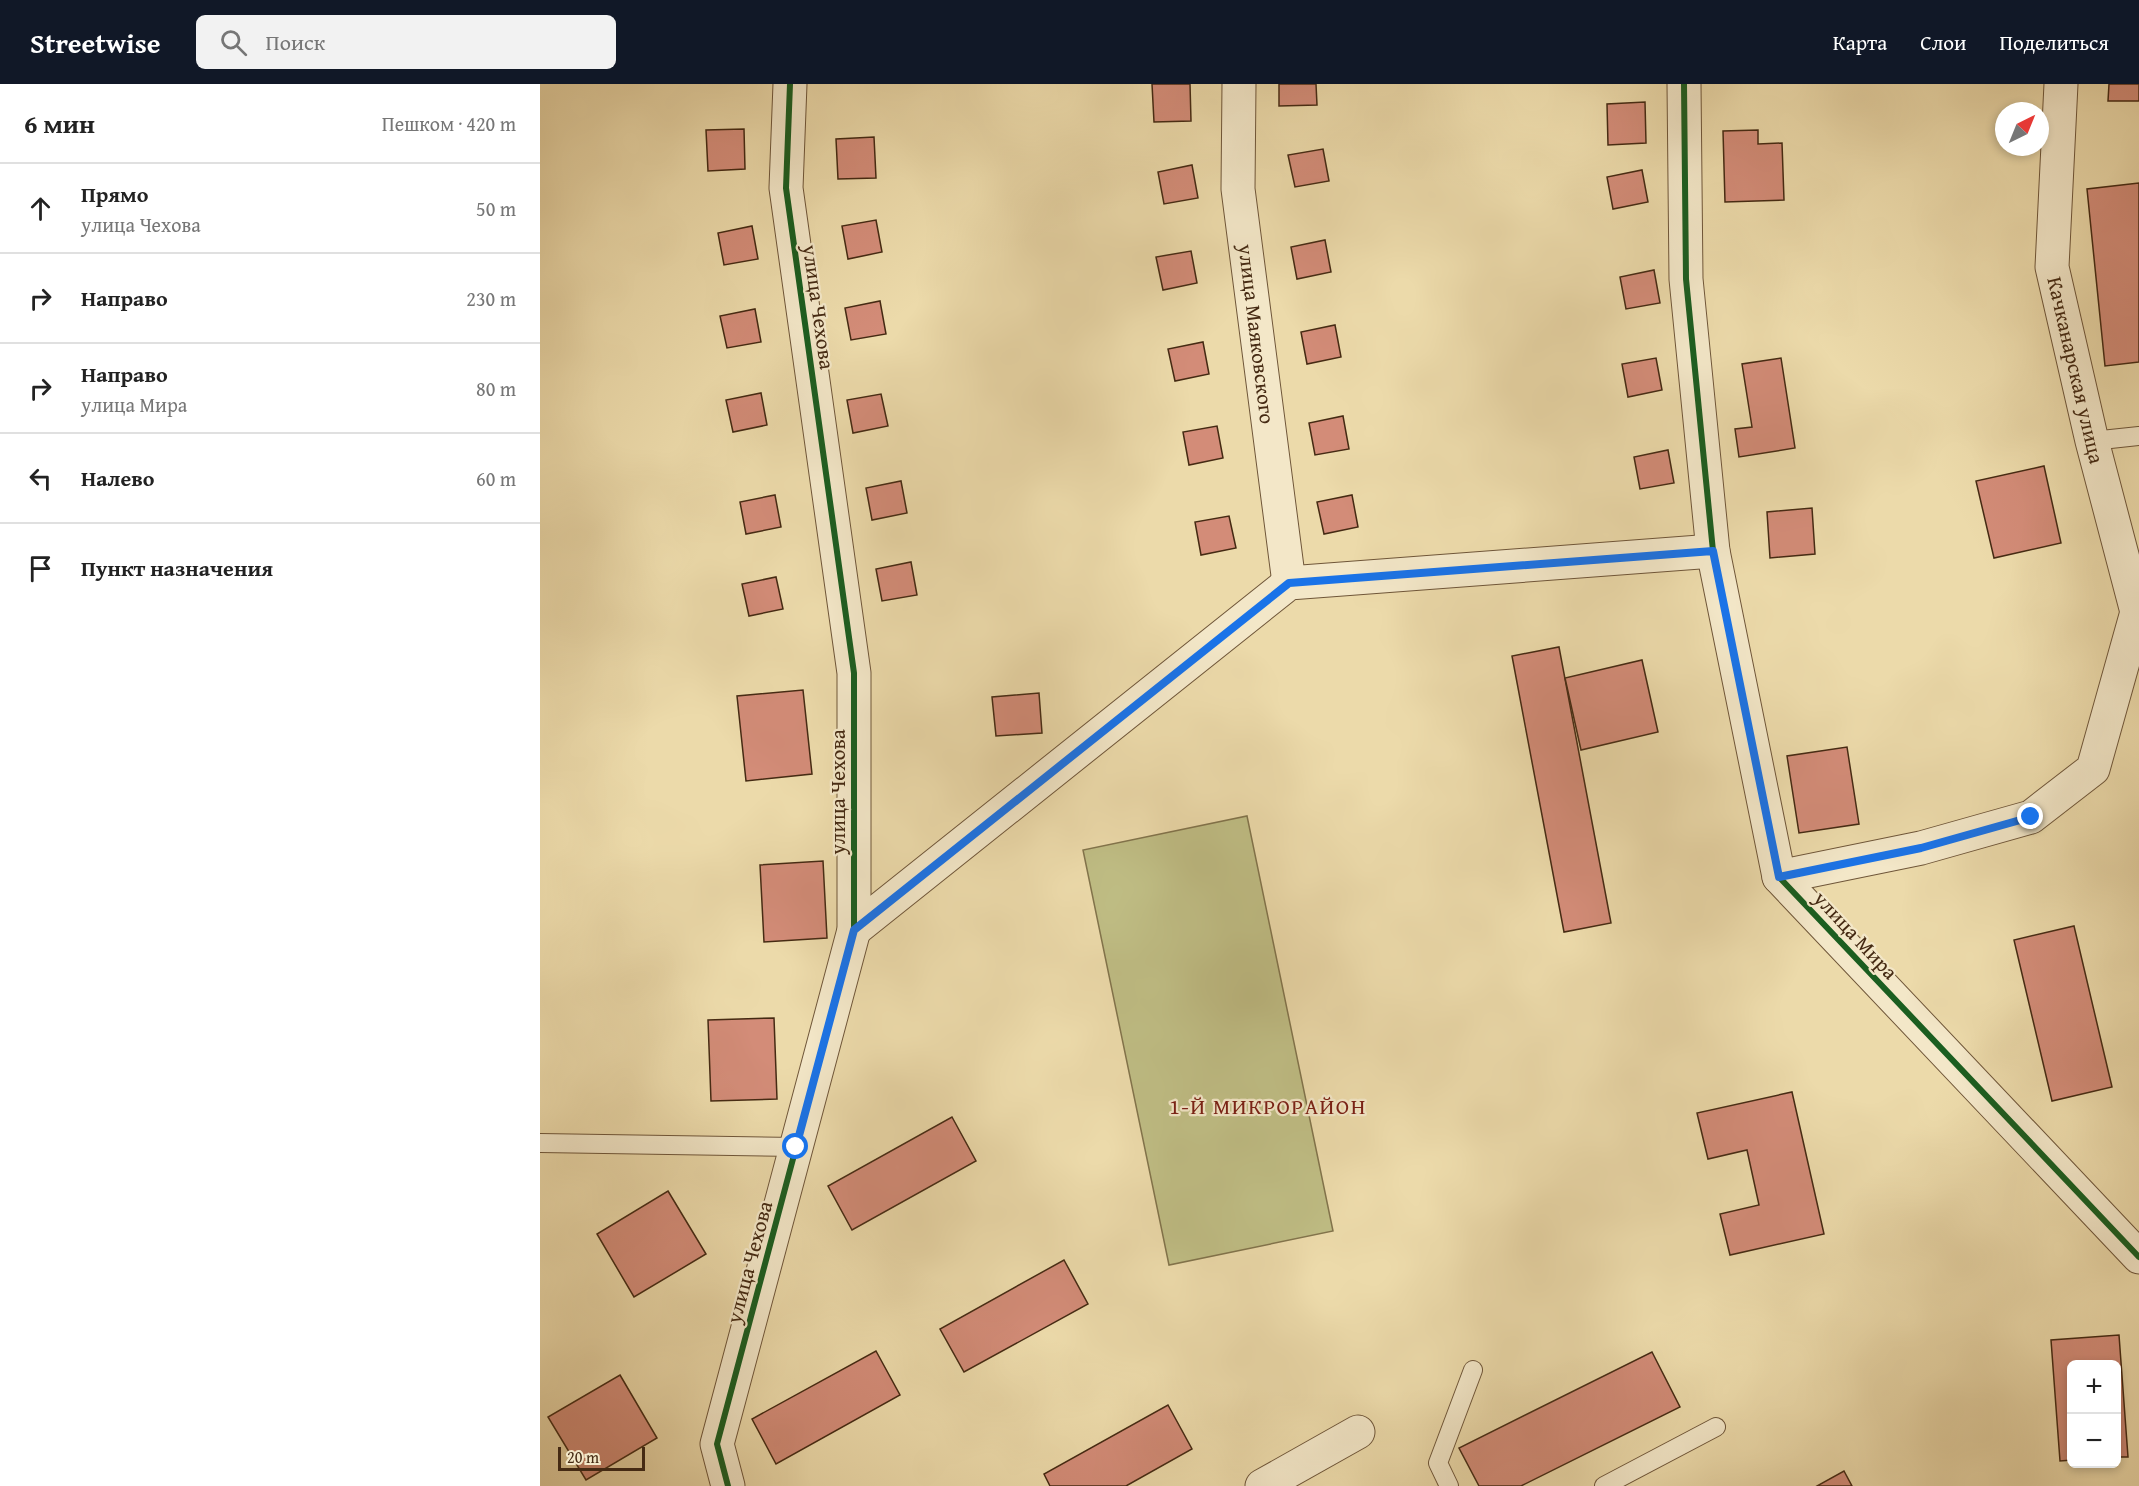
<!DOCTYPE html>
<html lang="ru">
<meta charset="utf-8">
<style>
:root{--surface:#fff;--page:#f2f2f2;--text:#222;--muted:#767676;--line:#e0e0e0;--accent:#111827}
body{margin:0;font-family:"Gentium Book Plus",serif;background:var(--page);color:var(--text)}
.controls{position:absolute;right:18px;bottom:18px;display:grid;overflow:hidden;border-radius:9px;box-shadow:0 3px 9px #0003}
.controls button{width:54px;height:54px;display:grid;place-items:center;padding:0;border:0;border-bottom:2px solid var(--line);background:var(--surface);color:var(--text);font:30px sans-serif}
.compass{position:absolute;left:1455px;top:18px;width:54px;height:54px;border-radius:50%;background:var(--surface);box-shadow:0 3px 9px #0003;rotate:43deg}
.scale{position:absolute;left:18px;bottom:15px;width:87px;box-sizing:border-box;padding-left:6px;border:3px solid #452a13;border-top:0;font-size:16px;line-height:21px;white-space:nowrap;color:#452a13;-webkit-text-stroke:4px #f3e7c8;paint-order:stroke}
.stop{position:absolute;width:18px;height:18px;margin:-14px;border:4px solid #1a73e8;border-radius:50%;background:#fff}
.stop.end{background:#1a73e8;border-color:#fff;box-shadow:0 2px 6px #0008}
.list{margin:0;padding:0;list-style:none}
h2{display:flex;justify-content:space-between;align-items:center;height:78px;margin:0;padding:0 24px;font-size:26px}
h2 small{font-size:20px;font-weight:400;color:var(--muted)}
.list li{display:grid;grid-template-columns:39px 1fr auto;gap:18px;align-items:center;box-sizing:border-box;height:90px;padding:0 24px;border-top:2px solid var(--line)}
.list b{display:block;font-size:22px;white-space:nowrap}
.list p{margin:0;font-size:20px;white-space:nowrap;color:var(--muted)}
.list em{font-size:20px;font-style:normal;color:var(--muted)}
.icon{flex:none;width:33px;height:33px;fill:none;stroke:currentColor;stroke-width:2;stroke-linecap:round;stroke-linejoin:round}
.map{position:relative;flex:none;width:1599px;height:1402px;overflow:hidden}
header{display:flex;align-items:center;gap:36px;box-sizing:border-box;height:84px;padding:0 30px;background:var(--accent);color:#fff}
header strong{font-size:28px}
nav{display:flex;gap:33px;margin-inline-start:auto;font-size:21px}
.search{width:420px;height:54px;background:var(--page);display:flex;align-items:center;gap:15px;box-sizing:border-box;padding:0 21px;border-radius:9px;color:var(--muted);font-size:22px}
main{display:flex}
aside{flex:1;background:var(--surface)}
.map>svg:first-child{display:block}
</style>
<header>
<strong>Streetwise</strong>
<div class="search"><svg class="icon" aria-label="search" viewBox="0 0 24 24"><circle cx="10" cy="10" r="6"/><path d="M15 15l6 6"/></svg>Поиск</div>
<nav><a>Карта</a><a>Слои</a><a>Поделиться</a></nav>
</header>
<main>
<aside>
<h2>6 мин<small>Пешком · 420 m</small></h2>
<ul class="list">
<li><svg class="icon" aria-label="ahead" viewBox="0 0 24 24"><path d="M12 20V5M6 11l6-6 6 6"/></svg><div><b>Прямо</b><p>улица Чехова</p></div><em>50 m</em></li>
<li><svg class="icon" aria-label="right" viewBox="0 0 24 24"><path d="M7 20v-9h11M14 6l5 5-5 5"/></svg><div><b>Направо</b></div><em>230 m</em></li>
<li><svg class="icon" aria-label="right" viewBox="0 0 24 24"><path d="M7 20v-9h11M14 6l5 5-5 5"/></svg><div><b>Направо</b><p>улица Мира</p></div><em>80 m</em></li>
<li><svg class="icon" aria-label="left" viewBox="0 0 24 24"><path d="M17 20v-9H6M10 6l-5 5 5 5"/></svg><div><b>Налево</b></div><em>60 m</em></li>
<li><svg class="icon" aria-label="arrive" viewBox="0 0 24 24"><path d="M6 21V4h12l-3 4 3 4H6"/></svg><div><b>Пункт назначения</b></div></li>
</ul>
</aside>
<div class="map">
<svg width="1599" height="1402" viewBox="0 0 1599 1402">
<rect width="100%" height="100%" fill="#ecdaaa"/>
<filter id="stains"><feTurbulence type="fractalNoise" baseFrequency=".00333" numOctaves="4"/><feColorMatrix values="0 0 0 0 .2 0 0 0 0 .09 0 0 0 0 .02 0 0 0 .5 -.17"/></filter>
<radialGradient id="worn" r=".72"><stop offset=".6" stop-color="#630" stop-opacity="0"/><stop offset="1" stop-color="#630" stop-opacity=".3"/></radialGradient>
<path fill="#bfbd84" stroke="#82744c" stroke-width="1.5" d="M 707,732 L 793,1147 L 629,1181 L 543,766 Z"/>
<g fill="#d38c78" stroke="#452a13" stroke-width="1.5">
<path d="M 612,0 L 650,0 L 651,37 L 614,38 Z"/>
<path d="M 739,0 L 776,0 L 777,21 L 739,22 Z"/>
<path d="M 1569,0 L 1599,0 L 1599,17 L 1568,17 Z"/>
<path d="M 1105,18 L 1106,59 L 1068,61 L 1067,20 Z"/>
<path d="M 204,45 L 205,85 L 168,87 L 166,46 Z"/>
<path d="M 1218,46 L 1218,60 L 1242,59 L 1244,116 L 1185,118 L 1183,47 Z"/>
<path d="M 334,53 L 336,94 L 298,95 L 296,55 Z"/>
<path d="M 783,65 L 789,97 L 755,103 L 748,71 Z"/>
<path d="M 652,81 L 658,114 L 624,120 L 618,88 Z"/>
<path d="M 1102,86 L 1108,118 L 1073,125 L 1067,93 Z"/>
<path d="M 1599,99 L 1599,278 L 1565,282 L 1547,105 Z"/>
<path d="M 336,136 L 342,168 L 308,175 L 302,142 Z"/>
<path d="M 212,142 L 218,175 L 184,181 L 178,149 Z"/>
<path d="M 785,156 L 791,188 L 757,195 L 751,163 Z"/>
<path d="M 651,167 L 657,199 L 623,206 L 616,173 Z"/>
<path d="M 1114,186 L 1120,219 L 1086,225 L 1080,193 Z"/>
<path d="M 340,217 L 346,250 L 311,256 L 305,224 Z"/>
<path d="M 215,225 L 221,258 L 187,264 L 180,232 Z"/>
<path d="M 795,241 L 801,273 L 767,280 L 761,248 Z"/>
<path d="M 663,258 L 669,290 L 635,297 L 628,265 Z"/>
<path d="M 1116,274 L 1122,306 L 1088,313 L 1082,280 Z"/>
<path d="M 1241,274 L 1255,364 L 1199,373 L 1195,345 L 1212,343 L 1202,280 Z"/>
<path d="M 221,309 L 227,341 L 193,348 L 186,316 Z"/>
<path d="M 341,310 L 348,342 L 313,349 L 307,316 Z"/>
<path d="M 803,332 L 809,365 L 775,371 L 769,339 Z"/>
<path d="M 677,342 L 683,374 L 649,381 L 643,348 Z"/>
<path d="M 1128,366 L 1134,399 L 1100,405 L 1094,373 Z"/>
<path d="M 1504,382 L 1521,459 L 1454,474 L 1436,397 Z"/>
<path d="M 361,397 L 367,429 L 332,436 L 326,404 Z"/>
<path d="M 235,411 L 241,443 L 206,450 L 200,418 Z"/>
<path d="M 812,411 L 818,443 L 784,450 L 777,418 Z"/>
<path d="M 1272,424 L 1275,470 L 1230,474 L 1227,428 Z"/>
<path d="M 689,432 L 696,464 L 661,471 L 655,438 Z"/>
<path d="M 371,478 L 377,511 L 342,517 L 336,485 Z"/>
<path d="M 236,493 L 243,525 L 209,532 L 202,500 Z"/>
<path d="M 1019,563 L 1071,839 L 1024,848 L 972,572 Z"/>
<path d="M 1102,576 L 1118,648 L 1041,666 L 1025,594 Z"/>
<path d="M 263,606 L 272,690 L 206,697 L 197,612 Z"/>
<path d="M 499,609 L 502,649 L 456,652 L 452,613 Z"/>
<path d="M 1307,663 L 1319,740 L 1259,749 L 1247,672 Z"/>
<path d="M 283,777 L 287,854 L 224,858 L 220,781 Z"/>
<path d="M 1534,842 L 1572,1003 L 1512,1017 L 1474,856 Z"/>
<path d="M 234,934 L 237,1015 L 171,1017 L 168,936 Z"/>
<path d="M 1252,1008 L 1284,1150 L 1190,1171 L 1180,1130 L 1219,1121 L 1207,1066 L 1168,1075 L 1157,1029 Z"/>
<path d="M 412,1033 L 436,1077 L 312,1146 L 288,1102 Z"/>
<path d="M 128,1107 L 166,1170 L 94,1213 L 57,1150 Z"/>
<path d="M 524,1176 L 548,1220 L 424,1288 L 400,1245 Z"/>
<path d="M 1579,1251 L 1588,1373 L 1576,1373 L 1576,1280 L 1532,1280 L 1532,1376 L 1520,1377 L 1511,1256 Z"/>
<path d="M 336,1267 L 360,1311 L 236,1380 L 212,1335 Z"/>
<path d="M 1112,1268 L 1140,1323 L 981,1402 L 939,1402 L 919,1364 Z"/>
<path d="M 80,1291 L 117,1354 L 46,1396 L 8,1333 Z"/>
<path d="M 628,1321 L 652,1365 L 586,1402 L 510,1402 L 504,1390 Z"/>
<path d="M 1304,1387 L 1312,1402 L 1277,1402 Z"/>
</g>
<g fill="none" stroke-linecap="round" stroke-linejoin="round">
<g stroke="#6f5639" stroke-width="20">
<g id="service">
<path d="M 1552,357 L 1599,352"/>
<path d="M 0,1059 L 256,1063"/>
<path d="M 909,1402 L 898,1379 L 933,1286"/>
<path d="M 1064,1402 L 1176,1343"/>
</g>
</g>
<g stroke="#6f5639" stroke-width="35">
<g id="minor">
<path d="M 699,0 L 698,105 L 749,499"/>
<path d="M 1144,0 L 1146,195 L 1173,467 L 1239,793 L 1599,1173"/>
<path d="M 1521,0 L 1512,183 L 1552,357 L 1597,528 L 1599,529"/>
<path d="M 1239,793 L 1381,764 L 1491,733 L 1553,685 L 1597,528"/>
<path d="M 314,846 L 749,499 L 1173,467"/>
<path d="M 188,1402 L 177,1360 L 314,846 L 314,589 L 246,104 L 250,0"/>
<path d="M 722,1402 L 818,1348"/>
</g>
</g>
<use href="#service" stroke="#f3e7c8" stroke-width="18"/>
<use href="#minor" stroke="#f3e7c8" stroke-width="33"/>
<g stroke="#f3e7c8" stroke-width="10">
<g id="cycleway">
<path d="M 1144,0 L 1146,195 L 1173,467 L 1239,793 L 1599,1173"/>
<path d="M 188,1402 L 177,1360 L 314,846 L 314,589 L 246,104 L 250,0"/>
</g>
</g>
<use href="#cycleway" stroke="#1b5e20" stroke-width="6"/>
</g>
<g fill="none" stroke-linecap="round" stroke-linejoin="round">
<path stroke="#1a73e8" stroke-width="8" d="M 256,1063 L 314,846 L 749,499 L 1173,467 L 1239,793 L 1381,764 L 1491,733"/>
</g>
<g text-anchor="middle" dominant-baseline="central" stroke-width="4.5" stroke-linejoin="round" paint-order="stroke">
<g font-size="21" fill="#452a13" stroke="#f3e7c8">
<text transform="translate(279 223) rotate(82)">улица Чехова</text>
<text transform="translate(717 250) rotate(83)">улица Маяковского</text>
<text transform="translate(1536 286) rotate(77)">Качканарская улица</text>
<text transform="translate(297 708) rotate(-90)">улица Чехова</text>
<text transform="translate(1316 851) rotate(47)">улица Мира</text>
<text transform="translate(209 1178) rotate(-75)">улица Чехова</text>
</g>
<g font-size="22" letter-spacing="1.5" fill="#7a1f14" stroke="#f3e7c8">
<text x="728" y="1022">1-Й МИКРОРАЙОН</text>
</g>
</g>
<rect width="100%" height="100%" filter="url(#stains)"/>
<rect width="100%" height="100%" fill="url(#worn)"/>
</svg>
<div class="controls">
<button>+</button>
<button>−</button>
</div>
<svg class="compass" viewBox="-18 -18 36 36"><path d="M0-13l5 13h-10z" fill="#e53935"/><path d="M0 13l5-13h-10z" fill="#767676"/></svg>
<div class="scale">20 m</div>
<div class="stop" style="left:256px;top:1063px"></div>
<div class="stop end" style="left:1491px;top:733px"></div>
</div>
</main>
